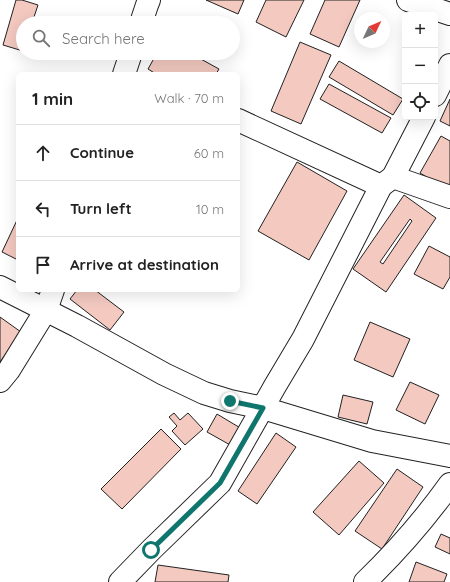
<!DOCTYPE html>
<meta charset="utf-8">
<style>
:root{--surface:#fff;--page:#f2f2f2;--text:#222;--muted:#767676;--line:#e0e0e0}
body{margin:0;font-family:Quicksand,sans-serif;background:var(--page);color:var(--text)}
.controls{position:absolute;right:12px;top:12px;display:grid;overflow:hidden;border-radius:6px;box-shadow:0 4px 16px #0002}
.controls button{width:36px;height:36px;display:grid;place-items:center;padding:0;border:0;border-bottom:1px solid var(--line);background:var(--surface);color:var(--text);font:20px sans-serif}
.compass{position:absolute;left:354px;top:12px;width:36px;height:36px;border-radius:50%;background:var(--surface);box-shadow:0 4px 16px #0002;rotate:46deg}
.stop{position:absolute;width:12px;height:12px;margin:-9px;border:3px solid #0f766e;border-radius:50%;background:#fff}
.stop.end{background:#0f766e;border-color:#fff;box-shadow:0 1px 4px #0008}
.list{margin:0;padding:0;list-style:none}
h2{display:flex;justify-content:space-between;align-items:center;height:52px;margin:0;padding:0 16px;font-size:17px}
h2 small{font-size:13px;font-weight:400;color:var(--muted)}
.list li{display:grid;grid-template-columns:26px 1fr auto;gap:12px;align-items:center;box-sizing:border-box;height:56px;padding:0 16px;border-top:1px solid var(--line)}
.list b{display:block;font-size:15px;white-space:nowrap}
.list em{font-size:13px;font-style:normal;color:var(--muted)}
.icon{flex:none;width:22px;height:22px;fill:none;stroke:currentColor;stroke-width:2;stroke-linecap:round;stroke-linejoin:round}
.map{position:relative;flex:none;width:450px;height:582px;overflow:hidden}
.search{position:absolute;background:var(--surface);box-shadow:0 4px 16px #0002;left:16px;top:16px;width:224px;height:44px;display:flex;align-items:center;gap:10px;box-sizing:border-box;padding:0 14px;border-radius:22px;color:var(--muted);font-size:15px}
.panel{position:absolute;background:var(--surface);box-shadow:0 4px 16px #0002;left:16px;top:72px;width:224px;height:220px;border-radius:6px}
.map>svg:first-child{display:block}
</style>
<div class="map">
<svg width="450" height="582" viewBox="0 0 450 582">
<rect width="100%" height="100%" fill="#fff"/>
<g fill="#f3c9c0" stroke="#222" fill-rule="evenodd">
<path d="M 16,0 L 22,0 L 38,5 L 32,23 L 23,23 L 23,51 L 3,45 Z"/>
<path d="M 206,0 L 244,0 L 238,14 Z"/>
<path d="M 266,0 L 304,0 L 286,37 L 256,22 Z"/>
<path d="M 325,0 L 360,0 L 339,47 L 310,34 Z"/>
<path d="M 300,42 L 331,55 L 301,124 L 271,111 Z"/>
<path d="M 157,53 L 190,53 L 219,69 L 216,74 L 156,74 L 148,69 Z"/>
<path d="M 339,61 L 403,99 L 393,115 L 329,77 Z"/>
<path d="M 329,84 L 391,118 L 382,133 L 320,99 Z"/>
<path d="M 450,99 L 450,126 L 440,121 Z"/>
<path d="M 441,136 L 450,141 L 450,191 L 420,173 Z"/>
<path d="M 297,162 L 347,191 L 309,260 L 258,231 Z"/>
<path d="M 404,195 L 436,218 L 386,292 L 353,269 ZM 410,219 L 412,221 L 383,264 L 380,262 Z"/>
<path d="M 18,218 L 18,260 L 2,252 Z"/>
<path d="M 429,246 L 450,257 L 450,277 L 443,289 L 414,274 Z"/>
<path d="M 77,290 L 95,290 L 124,312 L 110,330 L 70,299 Z"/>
<path d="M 0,317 L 21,332 L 0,362 Z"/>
<path d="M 370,322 L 410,339 L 393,377 L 354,360 Z"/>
<path d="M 410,382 L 439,395 L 425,424 L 396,410 Z"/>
<path d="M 343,395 L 373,402 L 367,424 L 338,417 Z"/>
<path d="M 174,413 L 180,420 L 188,413 L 203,429 L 185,445 L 172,431 L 177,426 L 169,417 Z"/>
<path d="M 217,414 L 242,429 L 232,446 L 207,432 Z"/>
<path d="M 161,429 L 181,449 L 122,509 L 101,489 Z"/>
<path d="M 276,433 L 296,447 L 257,504 L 238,491 Z"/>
<path d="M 359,461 L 384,483 L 339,535 L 313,512 Z"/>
<path d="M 397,469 L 423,487 L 382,549 L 355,531 Z"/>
<path d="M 441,534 L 450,538 L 450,554 L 435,547 Z"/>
<path d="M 416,562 L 447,574 L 444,582 L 409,582 Z"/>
<path d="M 158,565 L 229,575 L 228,582 L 155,582 Z"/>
</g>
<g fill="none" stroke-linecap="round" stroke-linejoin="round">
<g stroke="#222" stroke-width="24">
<g id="minor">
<path d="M 408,0 L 450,14"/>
<path d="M 141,23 L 147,5 L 149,0"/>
<path d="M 124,74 L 131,53"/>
<path d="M 435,95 L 450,65"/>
<path d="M 238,120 L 381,186"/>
<path d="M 393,177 L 450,197"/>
<path d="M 0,287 L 77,326 L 164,374 L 204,393 L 230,401 L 263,408 L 372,441 L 450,456"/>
<path d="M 0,381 L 9,370 L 46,310 L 53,290"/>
<path d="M 120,582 L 151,550 L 220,483 L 275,386 L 303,339 L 381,186 L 393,177 L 424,117"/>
<path d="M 365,582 C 396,552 425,519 450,484"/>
</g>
</g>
<use href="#minor" stroke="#fff" stroke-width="22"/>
</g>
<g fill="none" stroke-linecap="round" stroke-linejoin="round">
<path stroke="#0f766e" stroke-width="5" d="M 151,550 L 220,483 L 263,408 L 230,401"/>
</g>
</svg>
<div class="controls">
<button>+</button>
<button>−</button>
<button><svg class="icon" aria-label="locate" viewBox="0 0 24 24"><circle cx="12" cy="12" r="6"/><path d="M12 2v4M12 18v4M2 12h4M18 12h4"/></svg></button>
</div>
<svg class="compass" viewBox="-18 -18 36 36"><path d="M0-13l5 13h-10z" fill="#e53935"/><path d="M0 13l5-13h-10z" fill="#767676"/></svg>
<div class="stop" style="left:151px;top:550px"></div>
<div class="stop end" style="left:230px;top:401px"></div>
<div class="search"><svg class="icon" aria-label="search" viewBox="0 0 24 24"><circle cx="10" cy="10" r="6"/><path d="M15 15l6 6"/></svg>Search here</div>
<section class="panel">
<h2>1 min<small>Walk · 70 m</small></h2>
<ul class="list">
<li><svg class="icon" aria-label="ahead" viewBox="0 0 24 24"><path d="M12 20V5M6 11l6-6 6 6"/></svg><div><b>Continue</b></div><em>60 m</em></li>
<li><svg class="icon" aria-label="left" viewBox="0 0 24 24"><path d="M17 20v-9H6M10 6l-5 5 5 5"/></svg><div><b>Turn left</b></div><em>10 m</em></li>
<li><svg class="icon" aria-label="arrive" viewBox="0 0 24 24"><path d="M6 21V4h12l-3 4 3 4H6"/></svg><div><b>Arrive at destination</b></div></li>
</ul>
</section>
</div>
